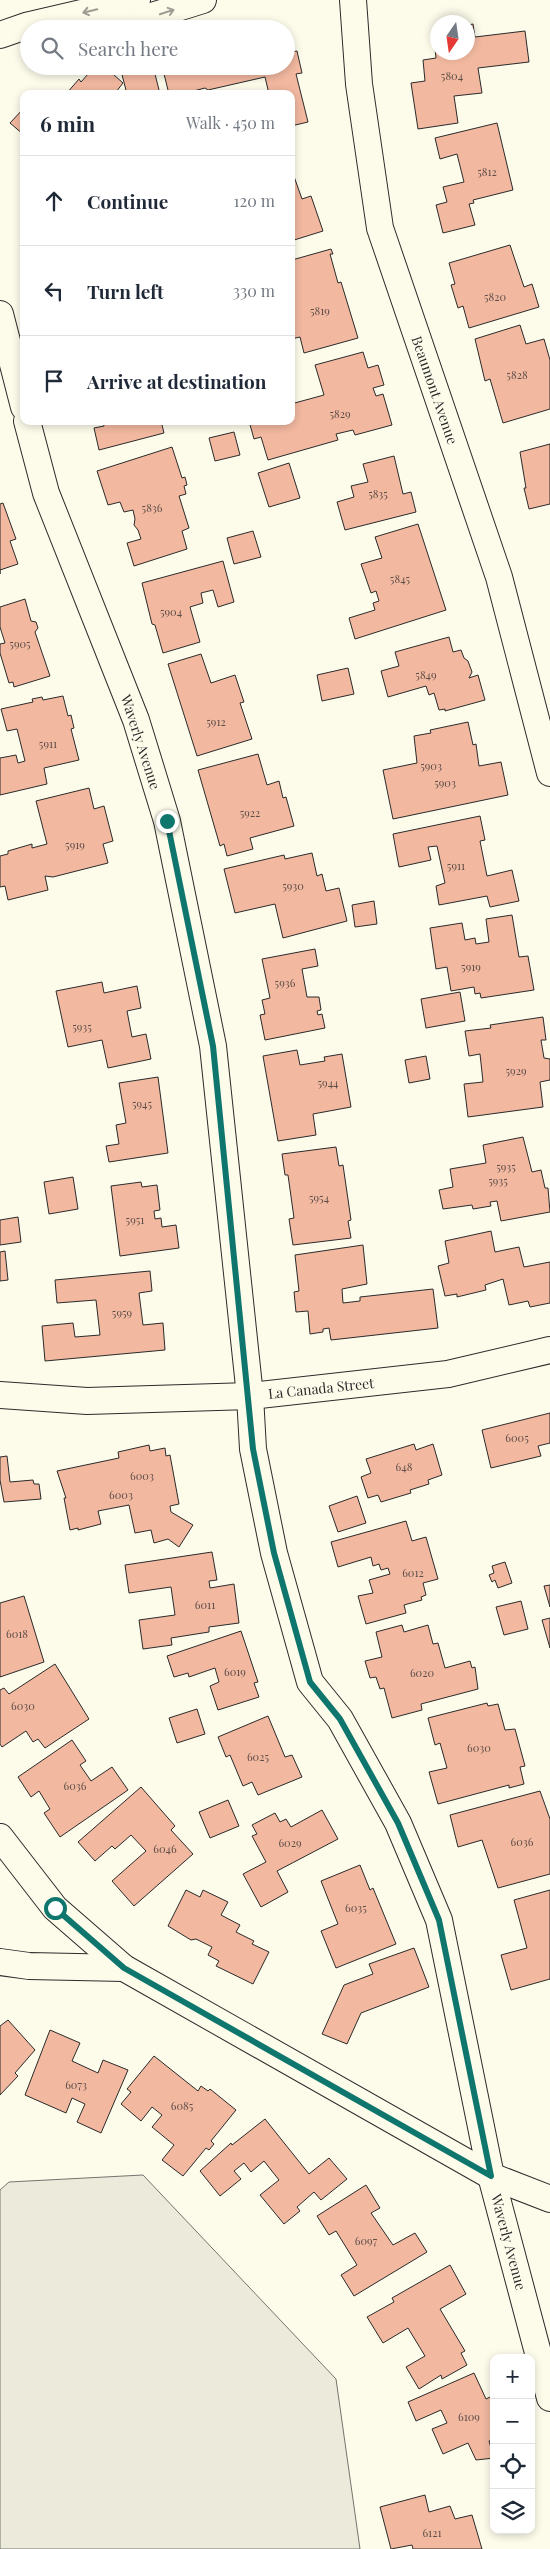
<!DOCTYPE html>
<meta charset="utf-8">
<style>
:root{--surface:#fff;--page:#f2f2f3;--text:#1f2937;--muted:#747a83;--line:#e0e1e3}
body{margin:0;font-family:"Playfair Display",serif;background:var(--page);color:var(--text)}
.controls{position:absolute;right:15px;bottom:15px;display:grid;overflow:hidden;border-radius:10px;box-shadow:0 2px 8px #0003}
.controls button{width:45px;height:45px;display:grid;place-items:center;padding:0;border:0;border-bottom:1px solid var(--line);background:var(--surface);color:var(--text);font:25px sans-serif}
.compass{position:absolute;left:430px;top:15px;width:45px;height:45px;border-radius:50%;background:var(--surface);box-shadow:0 2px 8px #0003;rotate:193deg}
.stop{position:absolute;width:15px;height:15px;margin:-11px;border:4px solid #0f766e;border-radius:50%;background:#fff}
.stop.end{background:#0f766e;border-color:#fff;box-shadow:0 1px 5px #0008}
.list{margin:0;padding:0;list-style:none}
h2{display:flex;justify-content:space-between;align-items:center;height:65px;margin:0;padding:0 20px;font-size:21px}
h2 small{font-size:16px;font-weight:400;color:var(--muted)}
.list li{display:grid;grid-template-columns:32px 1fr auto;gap:15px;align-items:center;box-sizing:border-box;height:90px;padding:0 20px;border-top:1px solid var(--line)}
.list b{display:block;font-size:19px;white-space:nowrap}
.list em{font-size:16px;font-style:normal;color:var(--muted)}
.icon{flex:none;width:28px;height:28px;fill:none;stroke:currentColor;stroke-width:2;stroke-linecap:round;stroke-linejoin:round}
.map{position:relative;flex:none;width:550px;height:2549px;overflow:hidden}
.search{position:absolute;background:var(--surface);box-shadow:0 2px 8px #0003;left:20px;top:20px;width:275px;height:55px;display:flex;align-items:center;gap:12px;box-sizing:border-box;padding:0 18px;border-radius:28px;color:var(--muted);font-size:19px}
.panel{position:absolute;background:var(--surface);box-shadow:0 2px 8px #0003;left:20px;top:90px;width:275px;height:335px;border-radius:10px}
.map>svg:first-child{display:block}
</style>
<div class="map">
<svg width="550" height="2549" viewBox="0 0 550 2549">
<rect width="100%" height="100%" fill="#fdfbea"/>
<path fill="#ecebdb" stroke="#74746e" d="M 143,2175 L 336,2379 L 360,2549 L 0,2549 L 0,2190 L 9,2182 Z"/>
<g fill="#f2b8a0" stroke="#2b2b2b">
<path d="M 473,24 L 475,37 L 525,31 L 529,62 L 478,68 L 482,93 L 454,96 L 458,123 L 418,129 L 411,83 L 425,81 L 423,60 L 436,58 L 433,29 L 438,28 L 438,52 L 468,52 L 468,25 Z"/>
<path d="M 286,37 L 289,37 L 292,52 L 297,51 L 302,73 L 296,74 L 308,122 L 291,126 L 291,94 L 269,94 L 265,77 L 208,90 L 205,88 L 182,94 L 169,94 L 162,66 L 286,66 Z"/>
<path d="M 95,66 L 104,66 L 123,83 L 116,92 L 117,94 L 66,94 L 79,79 L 81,82 Z"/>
<path d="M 153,66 L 160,94 L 127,94 L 120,67 Z"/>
<path d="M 24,108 L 24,135 L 10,123 Z"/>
<path d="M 497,123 L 513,190 L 473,200 L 474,203 L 469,204 L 475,225 L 443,233 L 436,205 L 447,202 L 443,187 L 464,182 L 457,154 L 440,159 L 435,138 Z"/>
<path d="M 291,168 L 302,199 L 311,196 L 323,231 L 291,241 Z"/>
<path d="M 510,245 L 524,287 L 532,284 L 539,307 L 469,328 L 463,306 L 458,308 L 451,285 L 455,284 L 449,263 Z"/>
<path d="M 331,249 L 333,254 L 330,254 L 338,283 L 341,282 L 358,338 L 304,353 L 300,337 L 291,339 L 292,260 Z"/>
<path d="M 520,325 L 526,344 L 544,339 L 550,360 L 550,409 L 503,423 L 490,379 L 485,381 L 475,339 Z"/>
<path d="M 363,352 L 368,368 L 378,365 L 384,385 L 373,388 L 376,396 L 383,394 L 392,425 L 355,435 L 353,430 L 336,434 L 338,440 L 268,460 L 261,437 L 254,439 L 249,421 L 291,421 L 291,404 L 324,395 L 315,365 Z"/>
<path d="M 103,421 L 161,421 L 164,433 L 99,450 L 94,428 L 104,426 Z"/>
<path d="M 234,432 L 240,455 L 215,461 L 209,438 Z"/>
<path d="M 550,444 L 550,504 L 529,509 L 524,488 L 526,488 L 520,452 Z"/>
<path d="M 172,447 L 182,478 L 185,477 L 187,485 L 184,486 L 186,494 L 179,496 L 189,528 L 182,531 L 187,549 L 134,566 L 127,543 L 141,539 L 138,530 L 134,525 L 135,519 L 133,510 L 124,512 L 120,502 L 108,505 L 97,471 Z"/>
<path d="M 394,456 L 403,494 L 411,492 L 416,512 L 345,530 L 337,502 L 354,497 L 351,486 L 368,482 L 363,464 Z"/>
<path d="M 289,463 L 300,498 L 269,507 L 258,473 Z"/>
<path d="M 3,503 L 16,539 L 10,541 L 18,564 L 0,570 L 0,574 L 0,504 Z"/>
<path d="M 418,524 L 446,610 L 355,639 L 349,618 L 375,610 L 373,603 L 379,601 L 376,591 L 371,593 L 361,564 L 382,558 L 375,537 Z"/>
<path d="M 253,531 L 261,557 L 234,564 L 227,538 Z"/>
<path d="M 223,561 L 234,602 L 218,607 L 213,590 L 201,593 L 203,603 L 190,607 L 200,642 L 163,653 L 155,625 L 152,624 L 142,583 Z"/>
<path d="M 25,599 L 31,621 L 36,622 L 38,628 L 35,632 L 50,676 L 14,687 L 13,682 L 9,683 L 0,653 L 0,644 L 5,643 L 0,627 L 0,607 Z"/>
<path d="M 449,637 L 453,652 L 461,650 L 464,658 L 468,661 L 472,672 L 469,678 L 478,675 L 485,700 L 445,711 L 445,709 L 439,710 L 434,693 L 429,695 L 426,686 L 388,697 L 381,671 L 399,666 L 395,652 Z"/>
<path d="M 201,654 L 211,683 L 235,675 L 244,702 L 240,703 L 252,739 L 197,756 L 168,664 Z"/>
<path d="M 348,668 L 354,694 L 322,701 L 317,675 Z"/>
<path d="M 63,696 L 68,716 L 71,715 L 74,728 L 71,729 L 79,760 L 44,768 L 47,784 L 0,795 L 0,758 L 16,755 L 18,763 L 25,761 L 17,729 L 7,731 L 1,709 L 33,702 L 32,699 L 42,697 L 43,700 Z"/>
<path d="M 468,722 L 473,745 L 476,744 L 479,766 L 501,762 L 508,795 L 393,819 L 383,770 L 417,763 L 414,736 L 431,733 L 430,730 Z"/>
<path d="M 258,754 L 267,785 L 279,781 L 283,798 L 286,797 L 294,826 L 250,838 L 253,849 L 227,856 L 224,844 L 220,846 L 198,770 Z"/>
<path d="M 89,788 L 94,809 L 104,806 L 113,841 L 103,844 L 108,863 L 53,877 L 45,876 L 48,890 L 8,900 L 5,886 L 0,887 L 0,856 L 8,854 L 8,851 L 32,844 L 32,848 L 47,844 L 36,801 Z"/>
<path d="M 480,816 L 485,840 L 480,841 L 487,876 L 512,870 L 519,901 L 490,907 L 487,896 L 439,905 L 436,886 L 445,883 L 437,846 L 428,847 L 431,860 L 399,867 L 393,834 Z"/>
<path d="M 312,853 L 317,876 L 322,874 L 326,891 L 339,888 L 347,921 L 283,938 L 275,904 L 235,913 L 224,869 L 284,855 L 285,859 Z"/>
<path d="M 374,901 L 377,924 L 355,927 L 352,905 Z"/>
<path d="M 512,915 L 519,957 L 528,956 L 534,990 L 481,998 L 480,993 L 475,994 L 474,987 L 451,991 L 447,967 L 436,969 L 430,928 L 462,923 L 465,940 L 475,938 L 476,944 L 489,942 L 486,919 Z"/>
<path d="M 315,949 L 318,966 L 302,969 L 307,997 L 319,997 L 321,1010 L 317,1011 L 318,1015 L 322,1014 L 325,1028 L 265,1040 L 260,1015 L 265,1014 L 262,1000 L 270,998 L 262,959 Z"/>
<path d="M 102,982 L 104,993 L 137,986 L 141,1008 L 127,1011 L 132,1037 L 146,1034 L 151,1059 L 108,1068 L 102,1040 L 68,1047 L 56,991 Z"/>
<path d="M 460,992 L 465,1021 L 426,1028 L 421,999 Z"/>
<path d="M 543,1017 L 546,1040 L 541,1040 L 544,1058 L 550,1059 L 550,1080 L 540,1082 L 543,1107 L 468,1117 L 464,1084 L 483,1082 L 480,1054 L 469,1056 L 465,1031 L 491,1028 L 490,1025 Z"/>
<path d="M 297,1050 L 300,1065 L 325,1061 L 324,1057 L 342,1054 L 351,1107 L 313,1114 L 316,1135 L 278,1141 L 263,1056 Z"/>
<path d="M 426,1056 L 430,1079 L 409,1083 L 405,1060 Z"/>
<path d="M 158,1077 L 168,1153 L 109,1162 L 106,1146 L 119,1144 L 116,1125 L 126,1123 L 119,1083 Z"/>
<path d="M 523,1137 L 532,1172 L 541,1170 L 545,1188 L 548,1188 L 550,1212 L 501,1221 L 497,1201 L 490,1202 L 491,1206 L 473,1209 L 472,1205 L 443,1209 L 439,1190 L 453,1187 L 450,1169 L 486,1163 L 483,1145 Z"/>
<path d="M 336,1147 L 339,1166 L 343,1165 L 351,1220 L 348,1221 L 351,1238 L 293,1245 L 289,1219 L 294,1218 L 288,1175 L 285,1175 L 282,1154 Z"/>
<path d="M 73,1177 L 78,1209 L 49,1214 L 44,1182 Z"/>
<path d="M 141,1182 L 142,1187 L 157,1185 L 160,1210 L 154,1211 L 155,1219 L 161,1218 L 162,1227 L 176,1225 L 179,1248 L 120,1256 L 111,1186 Z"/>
<path d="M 18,1217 L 21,1242 L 0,1245 L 0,1220 Z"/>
<path d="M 491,1231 L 495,1252 L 519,1247 L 524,1267 L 550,1262 L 550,1303 L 530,1307 L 528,1301 L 509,1305 L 503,1279 L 485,1285 L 486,1290 L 457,1297 L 457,1294 L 445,1296 L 438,1266 L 449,1263 L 445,1241 Z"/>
<path d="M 363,1245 L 367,1284 L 342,1289 L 343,1303 L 360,1301 L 360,1297 L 433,1289 L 438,1328 L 331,1340 L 329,1328 L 323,1329 L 323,1332 L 310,1334 L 308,1311 L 296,1312 L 294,1292 L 299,1291 L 295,1255 Z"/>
<path d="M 5,1251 L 8,1280 L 0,1281 L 0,1252 Z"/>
<path d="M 150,1271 L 152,1291 L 139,1293 L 143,1325 L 163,1323 L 165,1350 L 45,1361 L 42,1326 L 73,1323 L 75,1337 L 100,1335 L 96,1300 L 57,1303 L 55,1280 Z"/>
<path d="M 550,1413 L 550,1443 L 538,1446 L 541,1456 L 491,1468 L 482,1430 Z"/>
<path d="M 414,1444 L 416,1450 L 433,1444 L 442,1475 L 428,1480 L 429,1484 L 410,1490 L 411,1493 L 381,1502 L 378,1495 L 368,1498 L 361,1477 L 371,1473 L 366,1459 Z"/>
<path d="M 149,1445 L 150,1451 L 165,1448 L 166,1456 L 170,1455 L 179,1504 L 170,1506 L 171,1512 L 193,1525 L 179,1547 L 168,1539 L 154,1543 L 151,1530 L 135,1533 L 129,1505 L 98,1511 L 101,1524 L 78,1530 L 78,1528 L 70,1530 L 64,1498 L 66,1498 L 57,1471 L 119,1458 L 118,1452 Z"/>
<path d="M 7,1456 L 10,1482 L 33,1480 L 34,1484 L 39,1484 L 41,1499 L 4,1502 L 0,1480 L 0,1457 Z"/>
<path d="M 357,1496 L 366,1523 L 338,1532 L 329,1506 Z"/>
<path d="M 406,1521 L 412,1541 L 426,1537 L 438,1579 L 423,1583 L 426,1595 L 421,1597 L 422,1600 L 404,1605 L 406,1613 L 366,1624 L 358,1596 L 373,1593 L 369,1580 L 390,1574 L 388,1568 L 381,1570 L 379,1564 L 373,1566 L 371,1557 L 338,1567 L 331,1542 Z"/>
<path d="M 212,1552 L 217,1580 L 209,1581 L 210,1588 L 234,1584 L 239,1623 L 209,1627 L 209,1632 L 171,1638 L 172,1645 L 143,1649 L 139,1620 L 175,1615 L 171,1587 L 129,1593 L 125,1565 Z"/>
<path d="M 505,1562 L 512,1583 L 498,1588 L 495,1580 L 492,1582 L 489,1575 L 494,1573 L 492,1566 Z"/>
<path d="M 550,1585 L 550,1607 L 544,1586 Z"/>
<path d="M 24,1596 L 44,1662 L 0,1677 L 0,1603 Z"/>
<path d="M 521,1601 L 528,1629 L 504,1635 L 496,1607 Z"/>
<path d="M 550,1618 L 550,1648 L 542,1620 Z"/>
<path d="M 402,1625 L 404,1632 L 428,1625 L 433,1644 L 438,1643 L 445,1668 L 470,1661 L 472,1668 L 475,1667 L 478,1689 L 421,1704 L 422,1710 L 392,1718 L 384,1688 L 380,1689 L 376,1677 L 370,1678 L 365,1661 L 382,1657 L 376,1632 Z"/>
<path d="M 241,1631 L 258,1682 L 254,1683 L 259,1697 L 218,1710 L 210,1686 L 219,1682 L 215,1668 L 189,1677 L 188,1673 L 174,1677 L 167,1656 Z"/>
<path d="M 55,1664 L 89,1719 L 45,1748 L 38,1739 L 33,1742 L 26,1731 L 2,1747 L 0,1744 L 0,1690 L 4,1688 L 9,1694 Z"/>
<path d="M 487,1703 L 488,1706 L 498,1704 L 505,1730 L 515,1729 L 525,1766 L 520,1767 L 524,1784 L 509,1788 L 509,1785 L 438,1804 L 429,1772 L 447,1768 L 440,1743 L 435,1745 L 428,1718 Z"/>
<path d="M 197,1709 L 205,1734 L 177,1743 L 169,1718 Z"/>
<path d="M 268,1716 L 285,1757 L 292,1755 L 302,1777 L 258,1795 L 252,1782 L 243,1786 L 230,1755 L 226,1757 L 218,1737 Z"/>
<path d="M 72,1740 L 86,1761 L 80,1765 L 91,1781 L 112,1767 L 128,1790 L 60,1837 L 44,1813 L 50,1809 L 39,1791 L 31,1797 L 18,1777 Z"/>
<path d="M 141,1787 L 175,1826 L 171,1830 L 193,1854 L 134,1906 L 112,1881 L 146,1851 L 131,1835 L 115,1849 L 112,1846 L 95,1861 L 78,1842 Z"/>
<path d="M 540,1791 L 550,1819 L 550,1874 L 498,1888 L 482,1840 L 458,1847 L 450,1815 Z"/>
<path d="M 228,1800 L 239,1826 L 210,1838 L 199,1812 Z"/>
<path d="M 322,1810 L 338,1839 L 277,1871 L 288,1892 L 261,1907 L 243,1874 L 266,1862 L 252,1836 L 257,1834 L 252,1825 L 275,1813 L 280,1822 L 286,1819 L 291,1827 Z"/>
<path d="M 360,1865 L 370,1890 L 373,1888 L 396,1944 L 336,1968 L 321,1931 L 338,1924 L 321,1881 Z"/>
<path d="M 186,1890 L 200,1897 L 203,1890 L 228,1902 L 221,1915 L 240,1925 L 236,1932 L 254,1941 L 252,1944 L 269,1952 L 253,1984 L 216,1966 L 219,1961 L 208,1955 L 212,1947 L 196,1939 L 191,1940 L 168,1926 Z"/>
<path d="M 550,1890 L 550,1979 L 511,1990 L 501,1955 L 527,1948 L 514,1900 Z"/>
<path d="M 414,1948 L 429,1987 L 361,2013 L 347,2044 L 322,2034 L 344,1985 L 373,1974 L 369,1964 Z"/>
<path d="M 8,2020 L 35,2050 L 15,2073 L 18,2076 L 0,2095 L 0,2026 Z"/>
<path d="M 50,2030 L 80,2043 L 72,2061 L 98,2073 L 103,2060 L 128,2070 L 101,2133 L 77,2122 L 85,2104 L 72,2098 L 66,2113 L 25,2095 Z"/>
<path d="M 154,2056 L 198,2091 L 201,2086 L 208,2091 L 210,2089 L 236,2110 L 211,2141 L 214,2144 L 209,2150 L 206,2148 L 183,2176 L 162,2160 L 174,2145 L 152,2127 L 162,2115 L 152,2107 L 141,2121 L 121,2104 L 131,2092 L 127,2089 Z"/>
<path d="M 265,2119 L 309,2174 L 329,2158 L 347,2179 L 321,2200 L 314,2192 L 297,2207 L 300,2211 L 284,2224 L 260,2195 L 279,2180 L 264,2161 L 251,2172 L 244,2163 L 234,2171 L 241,2179 L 220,2196 L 200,2171 L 231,2143 L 232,2145 Z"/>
<path d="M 366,2185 L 380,2208 L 371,2213 L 393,2245 L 415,2233 L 427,2252 L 354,2296 L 341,2275 L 357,2265 L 336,2231 L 329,2235 L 317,2216 Z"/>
<path d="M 450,2265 L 466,2294 L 440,2309 L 465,2351 L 461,2353 L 467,2365 L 442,2379 L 441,2375 L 419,2389 L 406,2367 L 425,2356 L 408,2328 L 383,2343 L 367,2317 L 394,2302 L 392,2298 Z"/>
<path d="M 474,2373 L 486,2399 L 494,2395 L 494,2438 L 489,2441 L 494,2458 L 476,2460 L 468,2443 L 443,2454 L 432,2429 L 447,2423 L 441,2410 L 416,2421 L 408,2402 Z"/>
<path d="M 425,2495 L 429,2512 L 450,2506 L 455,2519 L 472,2515 L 482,2549 L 413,2549 L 412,2545 L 391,2549 L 380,2507 Z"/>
</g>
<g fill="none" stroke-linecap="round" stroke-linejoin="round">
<g stroke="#2b2b2b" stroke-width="28">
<g id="street">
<path d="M 353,0 L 359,84 L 380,228 L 499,577 L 550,773"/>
<path d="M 103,29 L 139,20 L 203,0"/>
<path d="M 0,35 L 26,26 L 137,0"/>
<path d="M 0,314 L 24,407"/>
<path d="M 27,421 L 46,493 L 136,720 L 167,821 L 213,1046 L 250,1396 L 253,1449 L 274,1553 L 310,1682 L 340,1719 L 398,1823 L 439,1920 L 491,2176 L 550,2398"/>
<path d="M 0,1395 L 87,1401 L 250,1396 L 448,1374 L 550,1350"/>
<path d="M 0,1837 L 55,1908 L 124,1968 L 491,2176 L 550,2199"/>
<path d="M 0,1962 L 29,1966 L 124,1968"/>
</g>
</g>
<use href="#street" stroke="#fdfbea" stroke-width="26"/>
</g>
<defs><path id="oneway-shaft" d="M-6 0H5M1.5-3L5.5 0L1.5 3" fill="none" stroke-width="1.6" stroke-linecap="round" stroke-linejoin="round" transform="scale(1.25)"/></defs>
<g stroke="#9e9d94">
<use href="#oneway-shaft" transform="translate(90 11) rotate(167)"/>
<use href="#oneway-shaft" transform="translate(167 12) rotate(-18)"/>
</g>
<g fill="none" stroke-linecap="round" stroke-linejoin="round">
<path stroke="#0f766e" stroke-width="6" d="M 55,1908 L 124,1968 L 491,2176 L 439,1920 L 398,1823 L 340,1719 L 310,1682 L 274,1553 L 253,1449 L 213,1046 L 167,821"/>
</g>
<g text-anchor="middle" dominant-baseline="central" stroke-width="4" stroke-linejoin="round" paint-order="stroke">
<g font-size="11" fill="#5d4e48">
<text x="452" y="75">5804</text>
<text x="487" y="171">5812</text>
<text x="495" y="296">5820</text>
<text x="320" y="310">5819</text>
<text x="517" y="374">5828</text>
<text x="340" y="413">5829</text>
<text x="378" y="493">5835</text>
<text x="152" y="507">5836</text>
<text x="400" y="578">5845</text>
<text x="171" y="611">5904</text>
<text x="20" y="643">5905</text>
<text x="426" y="674">5849</text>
<text x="216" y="721">5912</text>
<text x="48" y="743">5911</text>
<text x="431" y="765">5903</text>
<text x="445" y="782">5903</text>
<text x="250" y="812">5922</text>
<text x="75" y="844">5919</text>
<text x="456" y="865">5911</text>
<text x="293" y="885">5930</text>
<text x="471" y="966">5919</text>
<text x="285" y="982">5936</text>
<text x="82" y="1026">5935</text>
<text x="516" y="1070">5929</text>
<text x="328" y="1082">5944</text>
<text x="142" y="1103">5945</text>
<text x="506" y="1166">5935</text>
<text x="498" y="1180">5935</text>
<text x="319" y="1197">5954</text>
<text x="135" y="1219">5951</text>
<text x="122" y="1312">5959</text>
<text x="517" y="1437">6005</text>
<text x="404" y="1466">648</text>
<text x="142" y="1475">6003</text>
<text x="121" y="1494">6003</text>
<text x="413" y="1572">6012</text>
<text x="205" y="1604">6011</text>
<text x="17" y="1633">6018</text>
<text x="235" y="1671">6019</text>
<text x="422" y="1672">6020</text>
<text x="23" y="1705">6030</text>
<text x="479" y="1747">6030</text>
<text x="258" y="1756">6025</text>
<text x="75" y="1785">6036</text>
<text x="522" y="1841">6036</text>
<text x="290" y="1842">6029</text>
<text x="165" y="1848">6046</text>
<text x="356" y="1907">6035</text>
<text x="76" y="2084">6073</text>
<text x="182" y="2105">6085</text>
<text x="366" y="2240">6097</text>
<text x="469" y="2416">6109</text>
<text x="432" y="2532">6121</text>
</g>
<g font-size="14" fill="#2b2b2b" stroke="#fdfbea">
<text transform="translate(435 390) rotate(71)">Beaumont Avenue</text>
<text transform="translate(141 742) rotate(72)">Waverly Avenue</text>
<text transform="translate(321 1388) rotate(-6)">La Canada Street</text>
<text transform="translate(509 2242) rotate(75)">Waverly Avenue</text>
</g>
</g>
</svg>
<div class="controls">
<button>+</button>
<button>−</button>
<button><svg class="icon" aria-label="locate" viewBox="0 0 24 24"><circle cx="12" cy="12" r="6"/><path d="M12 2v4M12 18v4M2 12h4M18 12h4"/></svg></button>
<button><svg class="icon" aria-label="layers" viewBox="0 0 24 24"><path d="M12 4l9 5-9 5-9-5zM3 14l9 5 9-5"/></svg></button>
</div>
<svg class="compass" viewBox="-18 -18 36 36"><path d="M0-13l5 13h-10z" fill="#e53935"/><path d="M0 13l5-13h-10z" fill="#747a83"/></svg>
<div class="stop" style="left:55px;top:1908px"></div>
<div class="stop end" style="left:167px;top:821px"></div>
<div class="search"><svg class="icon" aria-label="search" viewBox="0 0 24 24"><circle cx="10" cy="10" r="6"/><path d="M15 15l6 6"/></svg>Search here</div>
<section class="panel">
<h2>6 min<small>Walk · 450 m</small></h2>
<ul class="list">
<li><svg class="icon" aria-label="ahead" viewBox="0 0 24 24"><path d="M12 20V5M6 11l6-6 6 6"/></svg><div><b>Continue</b></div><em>120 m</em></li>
<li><svg class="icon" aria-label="left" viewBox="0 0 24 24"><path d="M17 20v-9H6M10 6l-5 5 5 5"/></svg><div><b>Turn left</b></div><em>330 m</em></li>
<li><svg class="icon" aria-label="arrive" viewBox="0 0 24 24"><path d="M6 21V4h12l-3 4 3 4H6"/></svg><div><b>Arrive at destination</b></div></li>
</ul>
</section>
</div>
